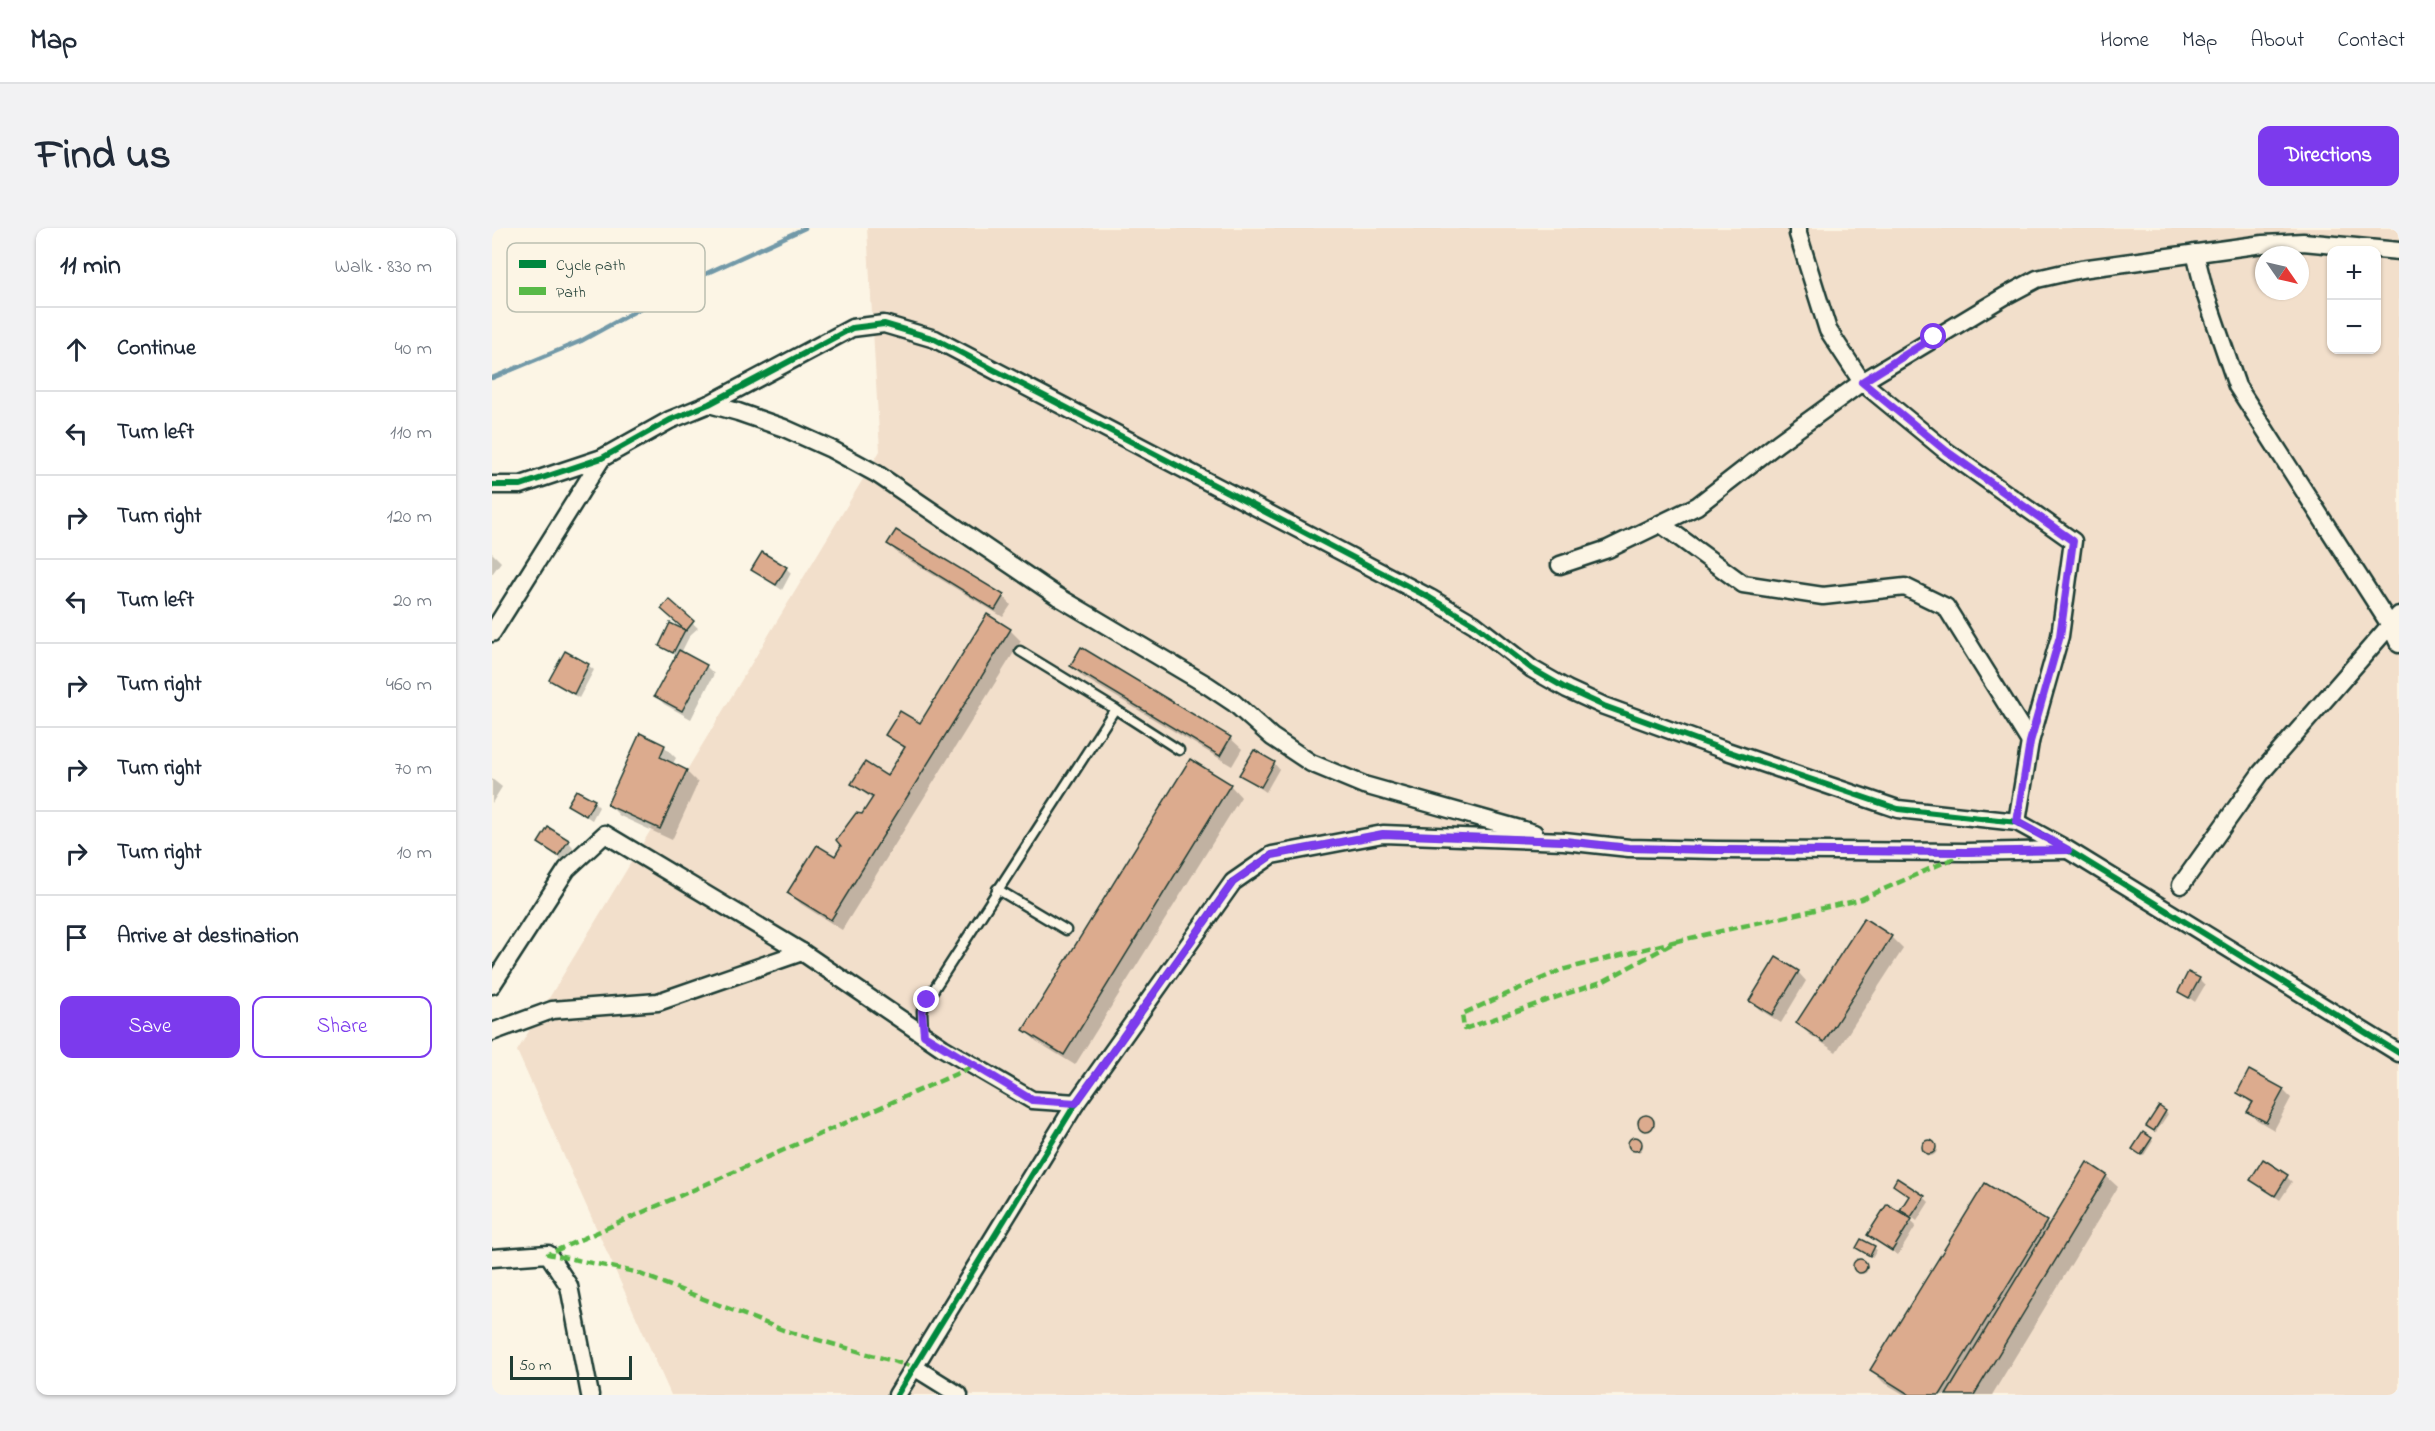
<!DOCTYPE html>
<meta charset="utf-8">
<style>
:root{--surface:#fff;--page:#f2f2f3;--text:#1f2937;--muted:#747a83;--line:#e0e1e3;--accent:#7c3aed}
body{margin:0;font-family:"Indie Flower",sans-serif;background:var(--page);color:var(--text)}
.controls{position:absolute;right:18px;top:18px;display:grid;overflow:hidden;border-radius:12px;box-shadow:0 2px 4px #0004}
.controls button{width:54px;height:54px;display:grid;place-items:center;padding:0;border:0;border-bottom:2px solid var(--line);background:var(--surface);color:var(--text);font:30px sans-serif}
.compass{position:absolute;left:1763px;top:18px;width:54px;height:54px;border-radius:50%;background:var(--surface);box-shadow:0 2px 4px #0004;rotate:124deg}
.scale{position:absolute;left:18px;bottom:15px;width:122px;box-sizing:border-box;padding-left:6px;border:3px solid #1f3d34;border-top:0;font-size:16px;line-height:21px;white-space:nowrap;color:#1f3d34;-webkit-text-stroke:4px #fcf5e5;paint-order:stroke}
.stop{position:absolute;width:18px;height:18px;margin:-14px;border:4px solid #7c3aed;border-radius:50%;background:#fff}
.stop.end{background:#7c3aed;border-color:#fff;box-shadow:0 2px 6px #0008}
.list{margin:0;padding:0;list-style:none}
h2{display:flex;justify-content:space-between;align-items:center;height:78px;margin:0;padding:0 24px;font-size:26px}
h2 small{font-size:20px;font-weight:400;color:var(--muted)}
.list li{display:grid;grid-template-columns:39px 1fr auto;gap:18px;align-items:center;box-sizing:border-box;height:84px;padding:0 24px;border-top:2px solid var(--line)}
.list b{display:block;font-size:22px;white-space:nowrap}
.list em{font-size:20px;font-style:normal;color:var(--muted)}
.actions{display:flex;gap:12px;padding:18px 24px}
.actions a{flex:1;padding:14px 0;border:2px solid var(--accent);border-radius:12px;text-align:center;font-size:21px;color:var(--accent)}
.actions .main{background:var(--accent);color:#fff}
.icon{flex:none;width:33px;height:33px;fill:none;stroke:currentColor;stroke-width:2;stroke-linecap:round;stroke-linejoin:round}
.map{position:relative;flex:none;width:1907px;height:1167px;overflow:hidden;border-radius:12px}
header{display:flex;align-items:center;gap:36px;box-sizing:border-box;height:84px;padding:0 30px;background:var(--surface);border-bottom:2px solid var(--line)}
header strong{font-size:28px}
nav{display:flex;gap:33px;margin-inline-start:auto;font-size:21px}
.intro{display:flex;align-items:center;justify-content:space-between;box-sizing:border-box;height:144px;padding:0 36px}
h1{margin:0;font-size:42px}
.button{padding:15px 27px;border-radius:12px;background:var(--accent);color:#fff;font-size:21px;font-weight:700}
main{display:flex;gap:36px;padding:0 36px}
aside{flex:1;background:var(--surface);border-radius:12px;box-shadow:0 2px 4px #0004}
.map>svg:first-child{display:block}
</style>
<header>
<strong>Map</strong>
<nav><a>Home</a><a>Map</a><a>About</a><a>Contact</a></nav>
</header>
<div class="intro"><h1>Find us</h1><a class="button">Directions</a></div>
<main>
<aside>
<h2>11 min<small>Walk · 830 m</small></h2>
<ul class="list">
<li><svg class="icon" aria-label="ahead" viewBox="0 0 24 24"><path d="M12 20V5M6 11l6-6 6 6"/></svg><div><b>Continue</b></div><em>40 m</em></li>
<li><svg class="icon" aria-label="left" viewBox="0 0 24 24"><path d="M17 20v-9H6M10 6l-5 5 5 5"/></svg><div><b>Turn left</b></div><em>110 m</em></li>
<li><svg class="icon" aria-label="right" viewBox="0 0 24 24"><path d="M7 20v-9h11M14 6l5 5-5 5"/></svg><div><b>Turn right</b></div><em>120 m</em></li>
<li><svg class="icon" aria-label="left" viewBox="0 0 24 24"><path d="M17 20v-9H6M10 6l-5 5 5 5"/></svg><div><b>Turn left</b></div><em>20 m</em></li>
<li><svg class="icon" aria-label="right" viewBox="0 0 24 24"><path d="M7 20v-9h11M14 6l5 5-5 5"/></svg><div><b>Turn right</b></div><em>460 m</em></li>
<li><svg class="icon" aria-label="right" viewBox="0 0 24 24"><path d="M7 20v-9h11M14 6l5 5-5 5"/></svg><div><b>Turn right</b></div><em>70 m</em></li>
<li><svg class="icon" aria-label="right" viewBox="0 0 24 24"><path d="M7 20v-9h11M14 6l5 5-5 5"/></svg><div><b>Turn right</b></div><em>10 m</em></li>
<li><svg class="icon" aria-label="arrive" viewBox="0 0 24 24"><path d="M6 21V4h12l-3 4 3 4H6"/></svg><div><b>Arrive at destination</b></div></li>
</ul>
<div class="actions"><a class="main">Save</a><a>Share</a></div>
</aside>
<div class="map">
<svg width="1907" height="1167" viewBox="0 0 1907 1167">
<rect width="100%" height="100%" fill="#fcf5e5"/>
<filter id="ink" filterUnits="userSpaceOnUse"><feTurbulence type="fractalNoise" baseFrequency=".0167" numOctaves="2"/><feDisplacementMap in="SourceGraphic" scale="12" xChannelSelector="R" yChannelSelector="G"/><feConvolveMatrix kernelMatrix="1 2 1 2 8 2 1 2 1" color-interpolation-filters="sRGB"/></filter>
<g filter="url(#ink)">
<path fill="#f2dfcb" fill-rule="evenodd" d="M 375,0 L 1907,0 L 1907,1167 L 179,1167 L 25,823 L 388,223 ZM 1840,22 L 1884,22 L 1884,122 L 1840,122 ZM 1772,27 L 1808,27 L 1808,63 L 1772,63 Z"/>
<g fill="#0003">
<path d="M 397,316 L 511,368 L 519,377 L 511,389 L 405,325 Z"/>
<path d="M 0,325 L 9,334 L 0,346 Z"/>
<path d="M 294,340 L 299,345 L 290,362 L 261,342 Z"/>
<path d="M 177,373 L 206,400 L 198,407 L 189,425 L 214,438 L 222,446 L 199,491 L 172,476 L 164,468 L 185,428 L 169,417 L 179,397 L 198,405 L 171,381 Z"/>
<path d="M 518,402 L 529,413 L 350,702 L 309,676 L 297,665 L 344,630 L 381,572 L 361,556 L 395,550 L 413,521 L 395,506 L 428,497 Z"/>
<path d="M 73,425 L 96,437 L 102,442 L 87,470 L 64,457 L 59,452 Z"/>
<path d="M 580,438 L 738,510 L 750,521 L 740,538 L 591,449 Z"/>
<path d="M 172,518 L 184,530 L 180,537 L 194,543 L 206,555 L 180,612 L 128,588 L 117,577 Z"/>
<path d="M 698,533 L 738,557 L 749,569 L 583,837 L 544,813 L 533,802 Z"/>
<path d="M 782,535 L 787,541 L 774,564 L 749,547 Z"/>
<path d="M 0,551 L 10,559 L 0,575 Z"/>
<path d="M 102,574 L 107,579 L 100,592 L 77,577 Z"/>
<path d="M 76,613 L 81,619 L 72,633 L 48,615 Z"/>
<path d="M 1372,692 L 1399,709 L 1411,721 L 1344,824 L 1317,806 L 1306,795 Z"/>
<path d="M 1306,744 L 1314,753 L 1289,795 L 1267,781 L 1259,773 Z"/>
<path d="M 1707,751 L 1713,757 L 1703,774 L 1688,763 Z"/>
<path d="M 1791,862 L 1799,870 L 1782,902 L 1765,892 L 1757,884 L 1761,877 L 1747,865 Z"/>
<path d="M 1673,884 L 1676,886 L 1664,904 L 1658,900 Z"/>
<circle cx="1156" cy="896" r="7"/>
<path d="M 1659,911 L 1661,913 L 1652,927 L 1642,921 Z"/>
<circle cx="1145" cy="918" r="6"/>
<circle cx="1438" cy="921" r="7"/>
<path d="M 1595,936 L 1614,948 L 1626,959 L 1500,1167 L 1413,1167 L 1391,1154 L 1380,1142 L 1554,994 L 1558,998 Z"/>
<path d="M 1795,949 L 1800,954 L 1788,972 L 1759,951 Z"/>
<path d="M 1402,957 L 1432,969 L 1437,974 L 1425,993 L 1410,982 L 1418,969 Z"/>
<path d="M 1418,992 L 1424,998 L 1406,1027 L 1377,1007 Z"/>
<path d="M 1369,1013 L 1385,1022 L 1381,1029 L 1366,1020 Z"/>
<circle cx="1370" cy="1040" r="6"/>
</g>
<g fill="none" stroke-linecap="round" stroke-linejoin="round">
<path stroke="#7299a8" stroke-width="4.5" d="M 0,150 L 89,113 L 200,52 L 313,0"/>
</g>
<g fill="#dcab8e" stroke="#1f3d34" stroke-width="1.5">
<path d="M 404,302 L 512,367 L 503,382 L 395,316 Z"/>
<path d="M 270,324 L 295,339 L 284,357 L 259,342 Z"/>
<path d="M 177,371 L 202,393 L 194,403 L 169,381 Z"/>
<path d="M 495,386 L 519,401 L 339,692 L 295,665 L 325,617 L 343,628 L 349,618 L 344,612 L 364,585 L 370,586 L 381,569 L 359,556 L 373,534 L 395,548 L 413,519 L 393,507 L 408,483 L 428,495 Z"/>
<path d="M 178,395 L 193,402 L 181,425 L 167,418 Z"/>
<path d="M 589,419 L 739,509 L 728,528 L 578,438 Z"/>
<path d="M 187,422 L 215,437 L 190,483 L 162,468 Z"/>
<path d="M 73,423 L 97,436 L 82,466 L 57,452 Z"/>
<path d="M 148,505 L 173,517 L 168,529 L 195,542 L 168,601 L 115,577 Z"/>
<path d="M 762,522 L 783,534 L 769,559 L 747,547 Z"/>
<path d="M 698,531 L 739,556 L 572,827 L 531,802 Z"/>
<path d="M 84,562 L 103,572 L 94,588 L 75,577 Z"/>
<path d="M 56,599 L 77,612 L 66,628 L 46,615 Z"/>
<path d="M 1372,690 L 1400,708 L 1332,814 L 1304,795 Z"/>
<path d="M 1284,729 L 1307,743 L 1280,787 L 1257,773 Z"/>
<path d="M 1696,744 L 1708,750 L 1697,770 L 1686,764 Z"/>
<path d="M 1757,842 L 1792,861 L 1774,894 L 1755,884 L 1761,874 L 1745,865 Z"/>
<path d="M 1667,878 L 1674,883 L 1662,903 L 1654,898 Z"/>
<circle cx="1154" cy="895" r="8"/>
<path d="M 1651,904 L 1660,910 L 1649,927 L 1640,921 Z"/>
<circle cx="1143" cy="916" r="7"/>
<circle cx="1437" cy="919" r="7"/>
<path d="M 1771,931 L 1796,947 L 1783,968 L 1758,952 Z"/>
<path d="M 1595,934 L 1615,947 L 1482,1167 L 1454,1167 Z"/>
<path d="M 1405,950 L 1433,968 L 1419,989 L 1408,982 L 1417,968 L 1401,957 Z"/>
<path d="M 1493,955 L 1555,993 L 1448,1167 L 1418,1167 L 1378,1142 Z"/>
<path d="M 1395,976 L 1420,991 L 1400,1023 L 1375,1007 Z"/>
<path d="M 1369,1011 L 1383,1018 L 1378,1028 L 1364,1020 Z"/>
<circle cx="1368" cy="1038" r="7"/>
</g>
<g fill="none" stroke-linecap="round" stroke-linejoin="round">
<g stroke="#1f3d34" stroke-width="13">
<g id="service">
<path d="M 528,423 L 623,481"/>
<path d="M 505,661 L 574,702"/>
<path d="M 431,804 L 430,783 L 435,772 L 623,481 L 687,522"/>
</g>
</g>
<g stroke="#1f3d34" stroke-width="21">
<g id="minor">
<path d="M 1306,0 L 1306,6 L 1336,102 L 1370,154 L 1454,223 L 1581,313 L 1568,408 L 1538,514 L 1525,594"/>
<path d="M 1703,25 L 1713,65 L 1745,158 L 1898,397 L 1907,416"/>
<path d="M 217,176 L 246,184 L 292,200 L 339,221 L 385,246 L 565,368 L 715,457 L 742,475 L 780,509 L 819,535 L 872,557 L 1042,605"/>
<path d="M 0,257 L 29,257 L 110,230 L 178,192 L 217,176 L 360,100 L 392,96 L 443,111 L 938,370 L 982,396 L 1040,441 L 1075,461 L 1112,478 L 1235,523 L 1406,581 L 1525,594 L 1576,622 L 1907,825"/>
<path d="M 1169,296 L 1251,356 L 1331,368 L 1413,359 L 1454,379 L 1538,514"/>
<path d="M 1068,337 L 1116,321 L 1205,278 L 1286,215 L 1370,154 L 1513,68 L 1545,51 L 1589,41 L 1771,16 L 1811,14 L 1907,23"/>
<path d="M 0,405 L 110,230"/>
<path d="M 1689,657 L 1769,545 L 1907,387"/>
<path d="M 0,757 L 75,641 L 113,606 L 310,724 L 451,820 L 540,872 L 584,875"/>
<path d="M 0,804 L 60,782 L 166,774 L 310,724"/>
<path d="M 0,1030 L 56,1026 L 77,1058 L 98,1167"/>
<path d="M 422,1139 L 467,1167"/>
<path d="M 405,1167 L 584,875 L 741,654 L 780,627 L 891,606 L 1072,613 L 1137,620 L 1224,622 L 1474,624 L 1575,622"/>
</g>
</g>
<use href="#service" stroke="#fcf5e5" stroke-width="8"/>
<use href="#minor" stroke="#fcf5e5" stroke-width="16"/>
<g stroke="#58b947" stroke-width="4.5" stroke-dasharray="9 4.5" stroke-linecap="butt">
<path d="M 1185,713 L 1069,742 L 970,786 L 972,801 L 1112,753 L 1185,713 L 1367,672 L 1469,627"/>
<path d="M 422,1139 L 291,1102 L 143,1044 L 56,1026 L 482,838"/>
</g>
<g stroke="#fcf5e5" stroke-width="10">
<g id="cycleway">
<path d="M 0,257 L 29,257 L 110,230 L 178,192 L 217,176 L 360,100 L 392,96 L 443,111 L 938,370 L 982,396 L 1040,441 L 1075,461 L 1112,478 L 1235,523 L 1406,581 L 1525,594 L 1576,622 L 1907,825"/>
<path d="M 405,1167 L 584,875 L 741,654 L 780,627 L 891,606 L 1072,613 L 1137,620 L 1224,622 L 1474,624 L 1573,622"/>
</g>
</g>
<use href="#cycleway" stroke="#00873e" stroke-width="6"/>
</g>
</g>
<g fill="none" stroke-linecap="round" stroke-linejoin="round" filter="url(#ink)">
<path stroke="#7c3aed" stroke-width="8" d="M 435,772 L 430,783 L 432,807 L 540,872 L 584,875 L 741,654 L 780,627 L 891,606 L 1072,613 L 1137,620 L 1224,622 L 1474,624 L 1576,622 L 1525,594 L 1538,514 L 1568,408 L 1581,313 L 1454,223 L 1370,154 L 1442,109"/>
</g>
<rect x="15" y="15" width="198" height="69" rx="9" fill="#fcf5e5" stroke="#babeb0" stroke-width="1.5"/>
<rect x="27" y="32" width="27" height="8" fill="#00873e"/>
<rect x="27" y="59" width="27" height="8" fill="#58b947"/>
<g font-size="16" fill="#1f3d34">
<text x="64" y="42">Cycle path</text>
<text x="64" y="69">Path</text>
</g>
</svg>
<div class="controls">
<button>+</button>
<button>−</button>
</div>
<svg class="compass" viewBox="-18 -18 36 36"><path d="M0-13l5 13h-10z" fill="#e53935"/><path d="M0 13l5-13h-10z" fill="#747a83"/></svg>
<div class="scale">50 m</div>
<div class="stop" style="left:1442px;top:109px"></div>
<div class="stop end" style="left:435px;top:772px"></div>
</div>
</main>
